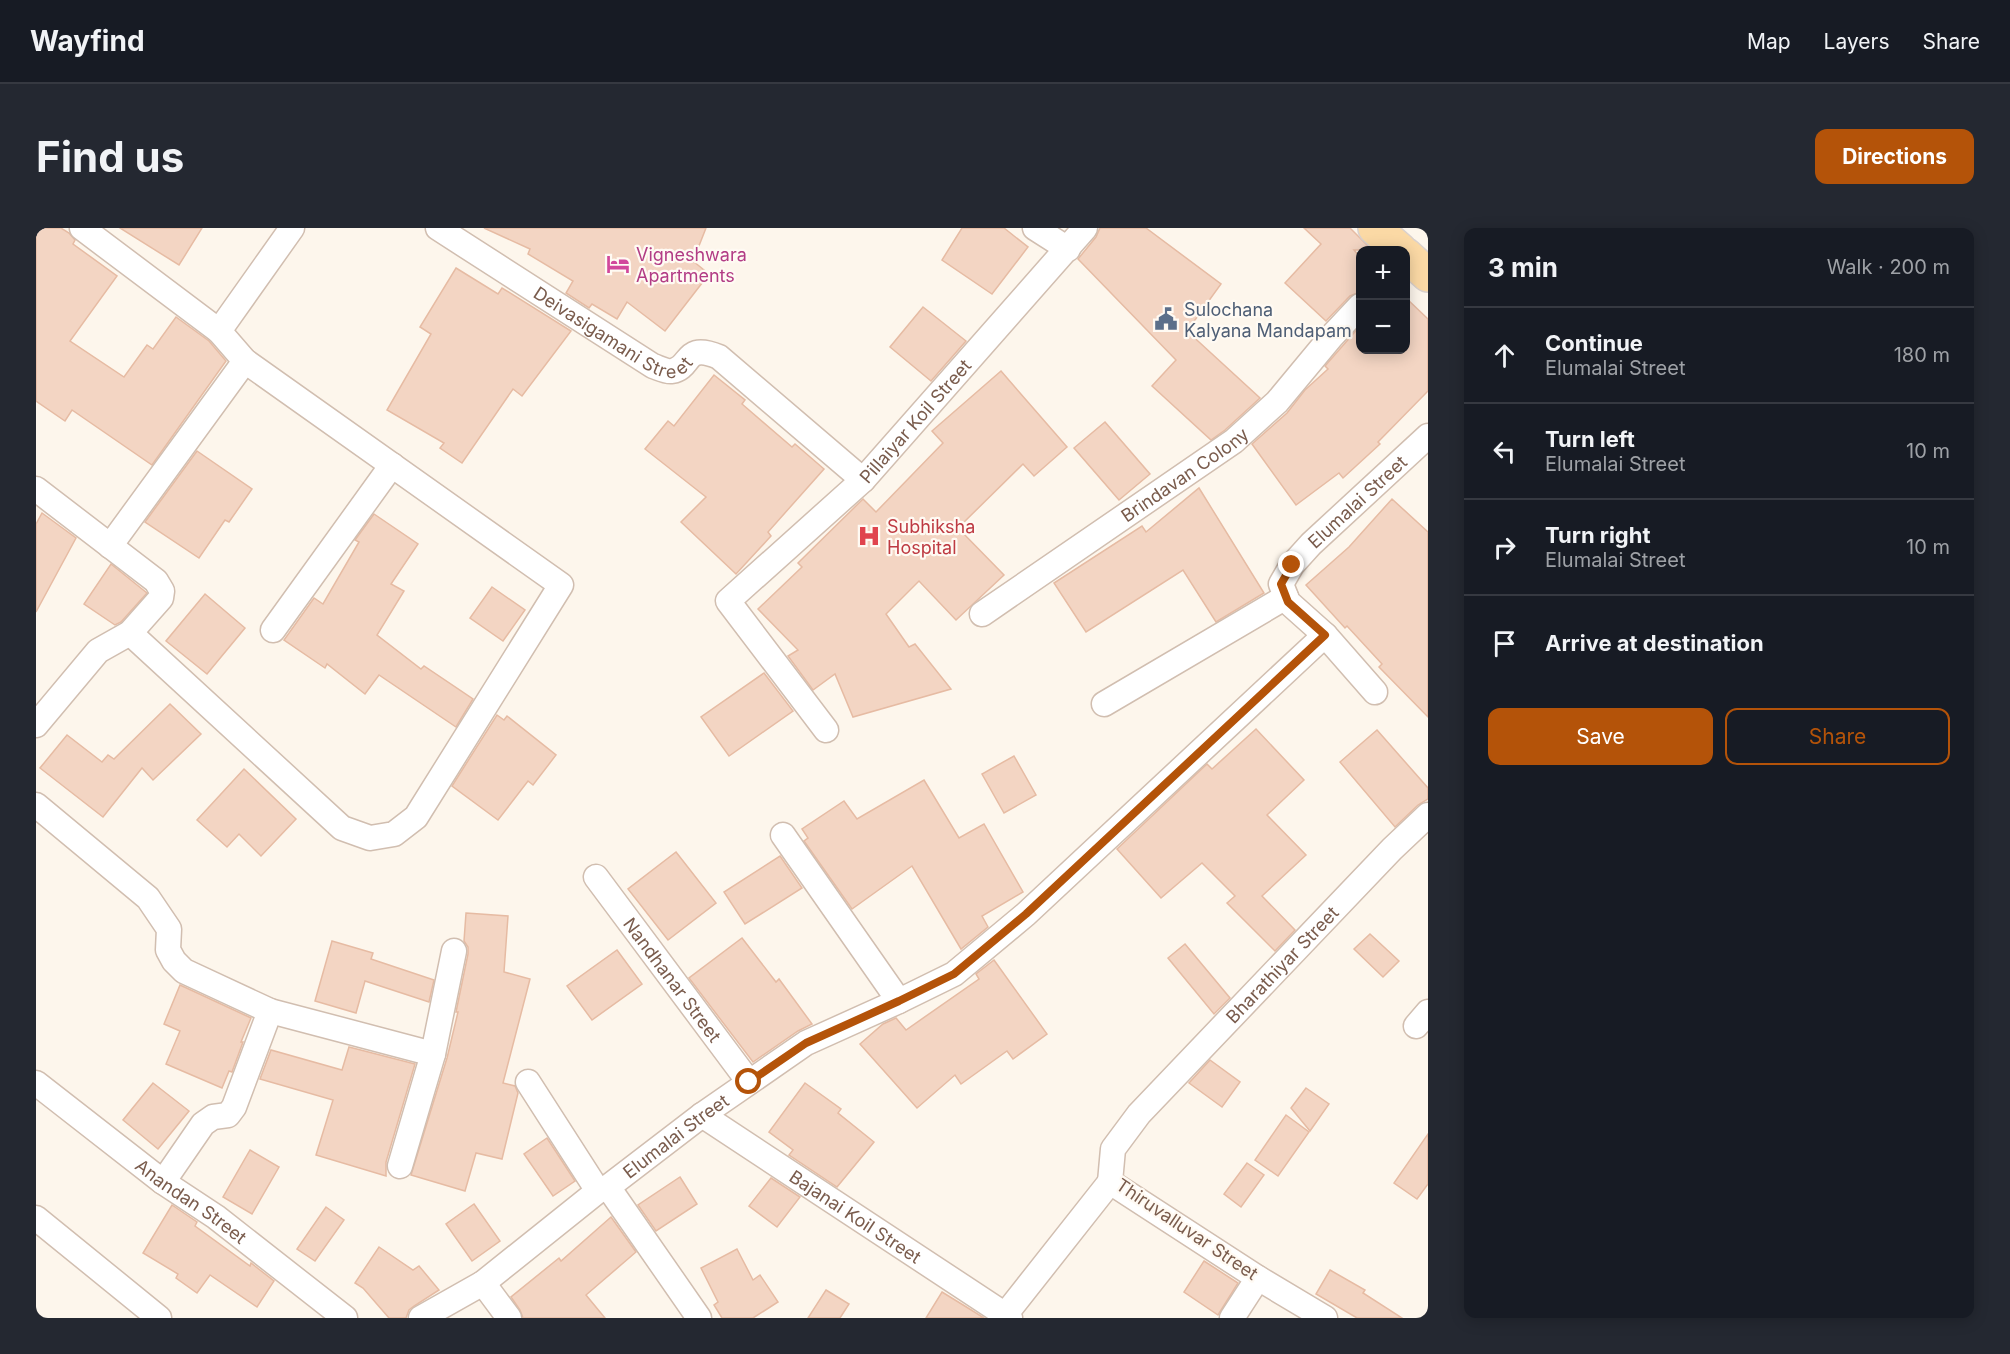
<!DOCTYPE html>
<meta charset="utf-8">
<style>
:root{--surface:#171b24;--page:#242831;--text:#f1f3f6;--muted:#9ea1a6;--line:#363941;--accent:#b45309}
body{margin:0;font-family:Inter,sans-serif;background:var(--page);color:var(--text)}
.controls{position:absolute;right:18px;top:18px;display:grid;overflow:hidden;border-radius:12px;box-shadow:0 3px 15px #0003}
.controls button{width:54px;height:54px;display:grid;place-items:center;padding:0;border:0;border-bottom:2px solid var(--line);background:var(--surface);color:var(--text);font:30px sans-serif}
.stop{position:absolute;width:18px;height:18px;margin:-14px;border:4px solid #b45309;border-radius:50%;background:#fff}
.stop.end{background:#b45309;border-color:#fff;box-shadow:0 2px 6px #0008}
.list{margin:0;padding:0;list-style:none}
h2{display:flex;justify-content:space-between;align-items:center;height:78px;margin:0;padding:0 24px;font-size:26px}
h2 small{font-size:20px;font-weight:400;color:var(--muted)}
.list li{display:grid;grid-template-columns:39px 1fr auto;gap:18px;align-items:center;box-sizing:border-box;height:96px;padding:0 24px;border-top:2px solid var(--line)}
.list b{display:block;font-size:22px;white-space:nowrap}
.list p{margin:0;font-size:20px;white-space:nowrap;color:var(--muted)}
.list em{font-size:20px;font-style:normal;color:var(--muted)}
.actions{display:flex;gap:12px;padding:18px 24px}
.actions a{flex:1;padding:14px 0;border:2px solid var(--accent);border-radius:12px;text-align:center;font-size:21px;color:var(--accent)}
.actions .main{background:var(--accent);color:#fff}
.icon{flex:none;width:33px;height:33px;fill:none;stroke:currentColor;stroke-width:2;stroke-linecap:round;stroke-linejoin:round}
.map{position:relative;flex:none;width:1392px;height:1090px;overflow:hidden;border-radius:12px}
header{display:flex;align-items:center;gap:36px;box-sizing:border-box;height:84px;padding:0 30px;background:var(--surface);border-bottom:2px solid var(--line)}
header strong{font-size:28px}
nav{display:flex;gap:33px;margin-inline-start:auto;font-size:21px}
.intro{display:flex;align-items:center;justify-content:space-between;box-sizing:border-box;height:144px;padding:0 36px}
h1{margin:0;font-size:42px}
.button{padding:15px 27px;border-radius:12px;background:var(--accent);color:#fff;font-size:21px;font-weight:700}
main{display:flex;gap:36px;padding:0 36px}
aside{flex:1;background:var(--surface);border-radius:12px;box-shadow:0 3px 15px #0003}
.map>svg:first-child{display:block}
</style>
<header>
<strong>Wayfind</strong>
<nav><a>Map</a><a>Layers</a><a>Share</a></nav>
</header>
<div class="intro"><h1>Find us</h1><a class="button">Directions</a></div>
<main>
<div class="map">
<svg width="1392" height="1090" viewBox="0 0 1392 1090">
<rect width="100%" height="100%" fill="#fdf6ec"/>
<g fill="#f3d5c3" stroke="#e6bba3" stroke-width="1.5">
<path d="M 0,0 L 25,0 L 33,5 L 39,12 L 37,16 L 81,48 L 34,113 L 88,149 L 111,117 L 117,121 L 140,89 L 173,113 L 190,133 L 116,237 L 36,182 L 29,193 L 0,173 Z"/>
<path d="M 84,0 L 166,0 L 143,37 Z"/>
<path d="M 448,0 L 670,0 L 657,33 L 673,46 L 629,103 L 591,74 L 581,91 L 556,76 L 553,80 L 530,65 L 537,53 L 492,26 L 494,21 Z"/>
<path d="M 926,0 L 968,0 L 992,19 L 956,66 L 906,32 Z"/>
<path d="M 1064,0 L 1110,0 L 1185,56 L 1151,103 L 1224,170 L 1189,202 L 1175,212 L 1116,158 L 1140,132 L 1042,31 L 1060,9 Z"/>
<path d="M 1268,0 L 1314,0 L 1336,22 L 1318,22 L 1324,29 L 1324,64 L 1314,68 L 1290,93 L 1249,55 L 1285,16 Z"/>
<path d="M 420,40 L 462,66 L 466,60 L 535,103 L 486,168 L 477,161 L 426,235 L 404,220 L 408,215 L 351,182 L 395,106 L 384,99 Z"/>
<path d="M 1370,70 L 1392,91 L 1392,163 L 1342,214 L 1344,216 L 1307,250 L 1303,245 L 1260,277 L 1216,216 L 1251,185 L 1269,162 L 1292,141 L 1289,138 L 1324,98 L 1324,122 L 1370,122 Z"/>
<path d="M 887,79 L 930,113 L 895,153 L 854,119 Z"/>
<path d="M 965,143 L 1031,219 L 998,248 L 987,236 L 922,300 L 968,347 L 920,392 L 883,353 L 850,386 L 873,419 L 879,416 L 915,461 L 817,489 L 799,446 L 777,462 L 752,428 L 762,422 L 722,381 L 766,339 L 762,335 L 827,271 L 840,284 L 907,215 L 896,203 Z"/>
<path d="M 678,147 L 709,172 L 706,176 L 756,219 L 759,216 L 788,241 L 732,304 L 735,308 L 700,346 L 645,294 L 670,269 L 609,221 L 632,193 L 638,198 Z"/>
<path d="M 1069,194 L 1114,246 L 1083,272 L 1038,220 Z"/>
<path d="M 161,223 L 216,261 L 193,294 L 189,292 L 163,330 L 109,294 Z"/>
<path d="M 1163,260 L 1228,365 L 1180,394 L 1147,342 L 1050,404 L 1018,355 L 1106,298 L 1110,304 Z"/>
<path d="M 1356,271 L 1392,304 L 1392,489 L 1343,439 L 1346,436 L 1311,398 L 1309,400 L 1270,357 L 1313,319 Z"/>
<path d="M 6,285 L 40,310 L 0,384 L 0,296 Z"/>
<path d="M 338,286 L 382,316 L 355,356 L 368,363 L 341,407 L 385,441 L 388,438 L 437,471 L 420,499 L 343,447 L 329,466 L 291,436 L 289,440 L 248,412 L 278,370 L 287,376 L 323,314 L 319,312 Z"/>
<path d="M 75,336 L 111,365 L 85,394 L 79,397 L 48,376 Z"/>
<path d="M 456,359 L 489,382 L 467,413 L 434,390 Z"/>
<path d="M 169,366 L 209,400 L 171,446 L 130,413 Z"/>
<path d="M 728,445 L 757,483 L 693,528 L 665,489 Z"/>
<path d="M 134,476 L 165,506 L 117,552 L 106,540 L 67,589 L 4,540 L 31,507 L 66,534 L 72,527 L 78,531 Z"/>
<path d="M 461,487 L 468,492 L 471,488 L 520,527 L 497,557 L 492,553 L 462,592 L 416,558 Z"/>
<path d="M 1220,501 L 1268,552 L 1231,587 L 1270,627 L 1226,668 L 1259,702 L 1239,723 L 1191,675 L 1199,668 L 1166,635 L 1125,670 L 1081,621 L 1171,536 L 1176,541 Z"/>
<path d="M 1341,502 L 1392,560 L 1392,571 L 1382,577 L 1359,599 L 1304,534 Z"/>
<path d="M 978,528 L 1000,567 L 968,585 L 946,546 Z"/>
<path d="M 208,541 L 260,591 L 225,628 L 203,606 L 191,619 L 161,592 Z"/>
<path d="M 888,552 L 923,610 L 948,596 L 987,664 L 946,688 L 952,699 L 925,721 L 876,638 L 816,681 L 768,613 L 772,610 L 766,601 L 808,573 L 821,591 Z"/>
<path d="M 640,624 L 680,675 L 632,712 L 592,661 Z"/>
<path d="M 744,628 L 766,660 L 709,696 L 688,664 Z"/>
<path d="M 430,685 L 472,688 L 468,744 L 494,751 L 467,855 L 479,858 L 482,865 L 466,931 L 440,925 L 429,963 L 375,947 L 411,830 L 422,784 L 420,784 L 432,726 L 432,719 L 428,713 Z"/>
<path d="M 1334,706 L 1363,733 L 1347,749 L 1318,721 Z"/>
<path d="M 706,710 L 740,754 L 743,751 L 776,796 L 762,803 L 717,834 L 653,750 Z"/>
<path d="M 296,713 L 337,725 L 335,731 L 398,752 L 393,774 L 329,753 L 320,785 L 279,773 Z"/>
<path d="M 1149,716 L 1194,770 L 1178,786 L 1132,730 Z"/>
<path d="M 581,722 L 606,756 L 556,792 L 531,758 Z"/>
<path d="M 958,732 L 1011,806 L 977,831 L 971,823 L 925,856 L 919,847 L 881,880 L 824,816 L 847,796 L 860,790 L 870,802 L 943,751 L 940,746 Z"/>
<path d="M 144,757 L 215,790 L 205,814 L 207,814 L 196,844 L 193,843 L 186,860 L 130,836 L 144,803 L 128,796 Z"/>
<path d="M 313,819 L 379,836 L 350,934 L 350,948 L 280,927 L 297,872 L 224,851 L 235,822 L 306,842 Z"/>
<path d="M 1174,832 L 1204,854 L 1186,879 L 1153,855 Z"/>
<path d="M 117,855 L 153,883 L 122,921 L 87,892 Z"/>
<path d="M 769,855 L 805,881 L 802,885 L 838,914 L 801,959 L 753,927 L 757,922 L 733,904 Z"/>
<path d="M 1270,860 L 1293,876 L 1274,903 L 1255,880 Z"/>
<path d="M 1250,887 L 1273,904 L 1242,948 L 1219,932 Z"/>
<path d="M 1392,906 L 1392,956 L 1381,971 L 1358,955 Z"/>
<path d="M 511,910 L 539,953 L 517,968 L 488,926 Z"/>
<path d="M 214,922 L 243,939 L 216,986 L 187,969 Z"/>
<path d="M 1211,935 L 1228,947 L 1205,979 L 1188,966 Z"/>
<path d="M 644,949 L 661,976 L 620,1003 L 602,977 Z"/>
<path d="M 735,950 L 764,969 L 741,999 L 713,978 Z"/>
<path d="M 438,976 L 464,1013 L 436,1033 L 410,996 Z"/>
<path d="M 136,977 L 161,994 L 159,998 L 214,1038 L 215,1035 L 238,1053 L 221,1079 L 174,1047 L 161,1065 L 140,1050 L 142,1046 L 107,1025 Z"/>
<path d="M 290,979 L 308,992 L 279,1033 L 261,1021 Z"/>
<path d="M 575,989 L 600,1024 L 550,1067 L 569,1090 L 487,1090 L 484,1082 L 475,1069 L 523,1030 L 525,1033 Z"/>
<path d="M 343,1019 L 377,1042 L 383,1038 L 403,1062 L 378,1078 L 373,1082 L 370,1090 L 353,1090 L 327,1060 L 319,1055 Z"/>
<path d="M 701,1021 L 717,1052 L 724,1047 L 742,1074 L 717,1090 L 686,1090 L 678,1077 L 682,1074 L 665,1040 Z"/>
<path d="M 1168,1033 L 1202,1055 L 1182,1087 L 1148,1064 Z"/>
<path d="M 1294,1042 L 1329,1062 L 1327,1065 L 1366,1090 L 1321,1090 L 1280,1066 Z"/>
<path d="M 790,1062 L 813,1076 L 804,1090 L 772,1090 Z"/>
<path d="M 906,1064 L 932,1080 L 948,1090 L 890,1090 Z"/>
</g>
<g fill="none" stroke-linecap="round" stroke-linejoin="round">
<g stroke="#d1beb0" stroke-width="27">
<g id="minor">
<path d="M 46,0 L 183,103 L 209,133 L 525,357 L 380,589 L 358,606 L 334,610 L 306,600 L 94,405"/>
<path id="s1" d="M 402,0 L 617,138 C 623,140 630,144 636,143 C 656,140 647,114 683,129 L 827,252"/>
<path d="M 999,0 L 1032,21"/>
<path d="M 183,103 L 256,0"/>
<path d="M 0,261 L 120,353 L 126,363 L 125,370 L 94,405 L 62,423 L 0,497"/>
<path d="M 74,318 L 209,133"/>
<path id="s2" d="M 946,386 L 1198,213 L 1241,174 L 1295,109 L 1324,78"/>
<path d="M 237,402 L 356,237"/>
<path d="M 1289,407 L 1339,464"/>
<path d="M 1068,476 L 1250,369"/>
<path id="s3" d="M 790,502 L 692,373 L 827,252 L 1049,0"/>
<path d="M 0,577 L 112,670 L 133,701 L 132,722 L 138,733 L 148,743 L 234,783 L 397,826"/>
<path d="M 747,607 L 863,773"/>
<path id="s4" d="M 560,649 L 713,854"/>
<path d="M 1380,798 L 1392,784"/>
<path d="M 492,854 L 562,963"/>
<path id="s5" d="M 0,855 L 127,954 L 180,989 L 309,1090"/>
<path id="s6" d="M 666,887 L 974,1090"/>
<path d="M 364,938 L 397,826 L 418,723"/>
<path d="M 127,954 L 167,896 L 177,889 L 192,887 L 198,879 L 234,783"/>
<path d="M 572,959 L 663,1090"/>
<path d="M 0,990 L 123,1090"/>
<path d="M 447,1055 L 473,1090"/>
<path d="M 969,1087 L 1074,954"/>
<path id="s7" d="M 385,1090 L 447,1055 L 562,963 L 572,959 L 666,887 L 770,815 L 863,773 L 918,746 L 990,686 L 1289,407 L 1252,374 L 1245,356 L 1256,337 L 1275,316 L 1392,208"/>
<path d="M 1196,1090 L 1222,1050"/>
<path id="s8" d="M 1289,1090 L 1222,1050 L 1074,954 L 1077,921 L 1103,886 L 1356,621 L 1392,587"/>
</g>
</g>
<g stroke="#dad1cd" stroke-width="36">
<g id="primary">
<path d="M 1339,0 L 1364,22"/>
<path d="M 1370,27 L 1392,47"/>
</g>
</g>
<use href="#minor" stroke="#fff" stroke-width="24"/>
<use href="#primary" stroke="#fbd9a5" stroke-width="33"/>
</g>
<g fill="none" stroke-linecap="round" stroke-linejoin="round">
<path stroke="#b45309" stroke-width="8" d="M 713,854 L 770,815 L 863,773 L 918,746 L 990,686 L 1289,407 L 1252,374 L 1245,356 L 1256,337"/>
</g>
<defs>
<g id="hotel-bare" transform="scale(1.8)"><path d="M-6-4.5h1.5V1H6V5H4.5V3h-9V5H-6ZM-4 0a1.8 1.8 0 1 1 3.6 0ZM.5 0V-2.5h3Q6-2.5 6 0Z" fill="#d1479c" stroke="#fffaf3" stroke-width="2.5" paint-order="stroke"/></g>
<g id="civic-bare" transform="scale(1.8)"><path d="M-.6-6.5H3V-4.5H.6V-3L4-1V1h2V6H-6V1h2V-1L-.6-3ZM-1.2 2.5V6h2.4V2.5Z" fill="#5c6f8a" stroke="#fffaf3" stroke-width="2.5" paint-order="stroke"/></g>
<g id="hospital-bare" transform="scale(1.8)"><path d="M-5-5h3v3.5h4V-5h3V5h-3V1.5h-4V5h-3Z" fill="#e0444e" stroke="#fffaf3" stroke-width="2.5" paint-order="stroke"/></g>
</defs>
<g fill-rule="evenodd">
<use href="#hotel-bare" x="582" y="36"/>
<use href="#civic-bare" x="1130" y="91"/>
<use href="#hospital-bare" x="833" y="308"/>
</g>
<g text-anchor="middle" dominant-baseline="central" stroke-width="4.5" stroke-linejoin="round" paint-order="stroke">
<g font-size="18" fill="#b23c85" stroke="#fffaf3" text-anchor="start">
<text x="600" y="26">Vigneshwara<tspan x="600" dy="21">Apartments</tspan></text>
</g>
<g font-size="18" fill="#4e5e75" stroke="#fffaf3" text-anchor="start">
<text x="1148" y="81">Sulochana<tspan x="1148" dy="21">Kalyana Mandapam</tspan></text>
</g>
<g font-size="18" fill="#7a5c4d" stroke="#fffaf3">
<text stroke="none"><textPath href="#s1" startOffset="206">Deivasigamani Street</textPath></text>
<text stroke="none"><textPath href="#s3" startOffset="422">Pillaiyar Koil Street</textPath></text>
<text stroke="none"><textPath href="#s2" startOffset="246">Brindavan Colony</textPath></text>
<text stroke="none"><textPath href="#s7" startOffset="1322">Elumalai Street</textPath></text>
<text stroke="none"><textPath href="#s8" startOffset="538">Bharathiyar Street</textPath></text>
<text stroke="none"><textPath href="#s4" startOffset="128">Nandhanar Street</textPath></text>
<text stroke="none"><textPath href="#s7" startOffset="314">Elumalai Street</textPath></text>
<text stroke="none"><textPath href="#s5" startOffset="195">Anandan Street</textPath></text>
<text stroke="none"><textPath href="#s6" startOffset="184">Bajanai Koil Street</textPath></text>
<text transform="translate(1151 1001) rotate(34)">Thiruvalluvar Street</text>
</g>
<g font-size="18" fill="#be3a42" stroke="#fffaf3" text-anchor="start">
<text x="851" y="298">Subhiksha<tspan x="851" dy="21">Hospital</tspan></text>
</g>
</g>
</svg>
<div class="controls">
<button>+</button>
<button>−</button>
</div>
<div class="stop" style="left:713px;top:854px"></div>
<div class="stop end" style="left:1256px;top:337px"></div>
</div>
<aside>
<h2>3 min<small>Walk · 200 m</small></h2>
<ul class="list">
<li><svg class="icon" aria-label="ahead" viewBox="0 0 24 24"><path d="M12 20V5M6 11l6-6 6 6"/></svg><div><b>Continue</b><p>Elumalai Street</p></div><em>180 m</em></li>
<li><svg class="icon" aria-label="left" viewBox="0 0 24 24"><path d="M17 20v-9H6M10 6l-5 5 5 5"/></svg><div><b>Turn left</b><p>Elumalai Street</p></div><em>10 m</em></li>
<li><svg class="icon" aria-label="right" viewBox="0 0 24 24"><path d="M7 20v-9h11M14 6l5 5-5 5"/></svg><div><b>Turn right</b><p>Elumalai Street</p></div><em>10 m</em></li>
<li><svg class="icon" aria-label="arrive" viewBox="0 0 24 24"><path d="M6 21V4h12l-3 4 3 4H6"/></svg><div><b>Arrive at destination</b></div></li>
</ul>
<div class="actions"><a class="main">Save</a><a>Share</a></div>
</aside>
</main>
